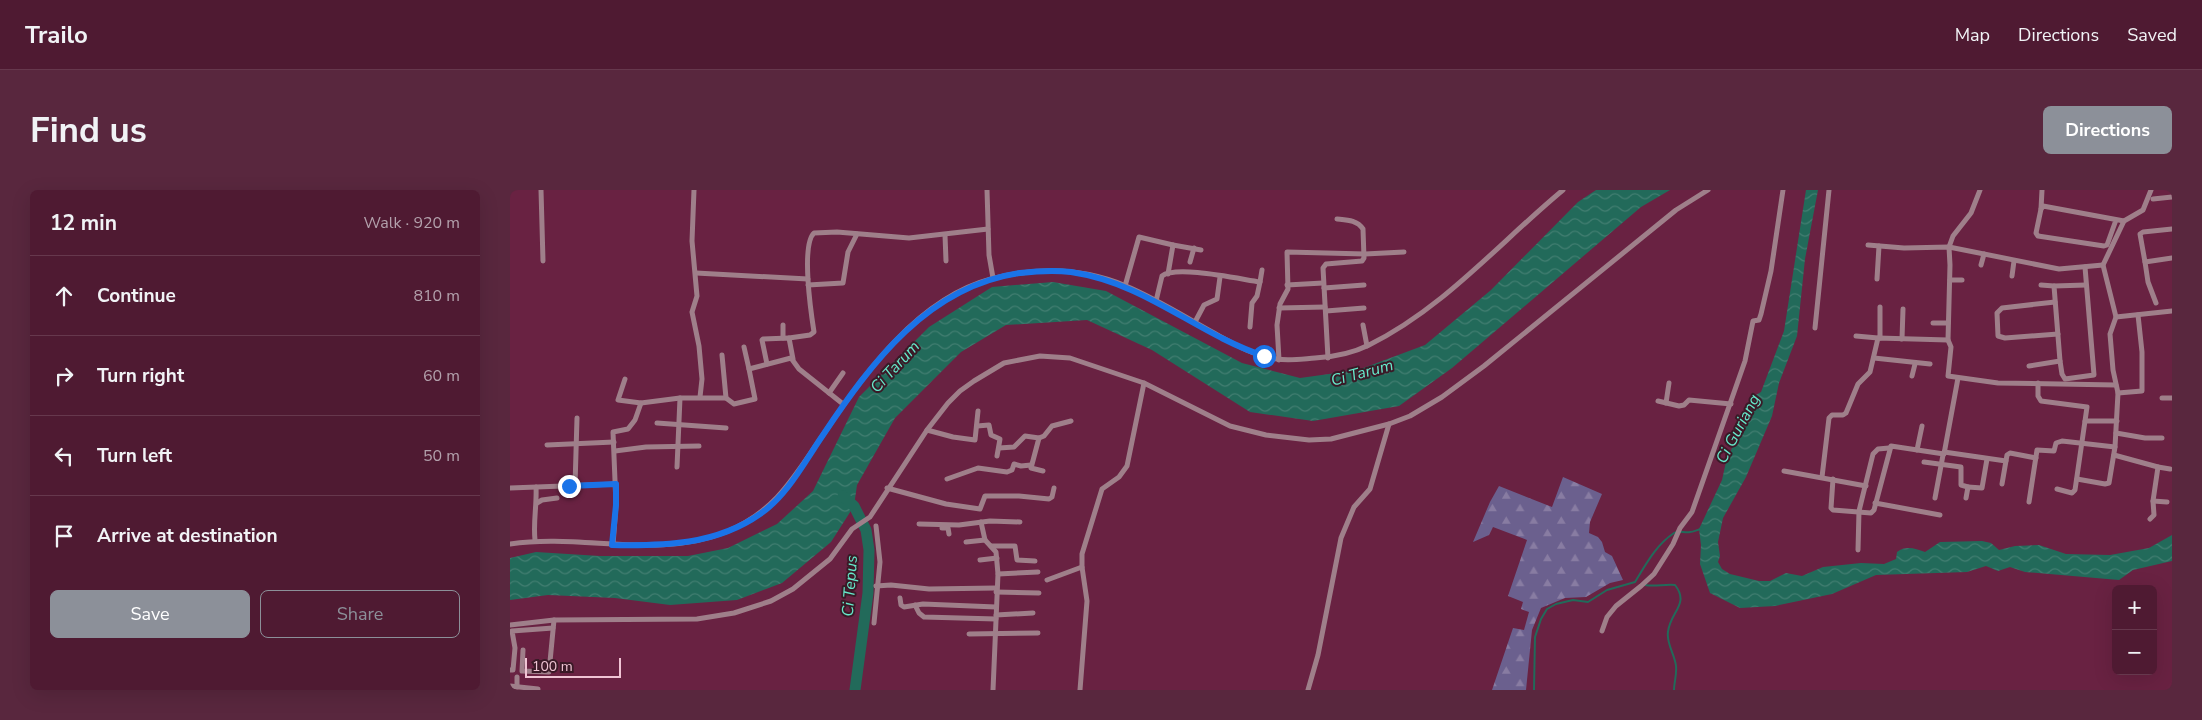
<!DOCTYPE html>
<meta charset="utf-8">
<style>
:root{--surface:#4f1a32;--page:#59273e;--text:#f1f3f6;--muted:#b3a1ac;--line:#66384d;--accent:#8c9099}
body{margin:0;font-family:"Nunito Sans",sans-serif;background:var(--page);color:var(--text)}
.controls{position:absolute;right:15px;bottom:15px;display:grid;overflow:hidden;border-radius:8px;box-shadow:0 5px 20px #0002}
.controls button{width:45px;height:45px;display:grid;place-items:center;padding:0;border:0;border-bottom:1px solid var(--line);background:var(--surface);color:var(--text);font:25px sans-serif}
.scale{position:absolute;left:15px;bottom:12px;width:96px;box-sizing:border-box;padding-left:5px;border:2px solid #f0c4d4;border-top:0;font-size:14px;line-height:18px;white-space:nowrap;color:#f0c4d4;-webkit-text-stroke:4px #3a1a27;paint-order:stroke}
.stop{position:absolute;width:15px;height:15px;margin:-11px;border:4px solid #1a73e8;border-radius:50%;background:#fff}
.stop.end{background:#1a73e8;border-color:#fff;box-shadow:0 1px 5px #0008}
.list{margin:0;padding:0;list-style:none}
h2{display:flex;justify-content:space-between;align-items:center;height:65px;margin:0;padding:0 20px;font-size:21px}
h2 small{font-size:16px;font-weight:400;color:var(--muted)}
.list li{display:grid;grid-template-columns:32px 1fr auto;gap:15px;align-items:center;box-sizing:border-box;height:80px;padding:0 20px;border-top:1px solid var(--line)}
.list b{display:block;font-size:19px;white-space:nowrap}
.list em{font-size:16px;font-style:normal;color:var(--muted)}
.actions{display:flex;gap:10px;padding:15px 20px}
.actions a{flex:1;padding:11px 0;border:1px solid var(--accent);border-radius:8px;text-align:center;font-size:18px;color:var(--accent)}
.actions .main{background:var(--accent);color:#fff}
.icon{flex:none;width:28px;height:28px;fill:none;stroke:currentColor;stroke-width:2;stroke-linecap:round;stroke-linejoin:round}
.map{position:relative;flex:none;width:1662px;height:500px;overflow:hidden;border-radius:8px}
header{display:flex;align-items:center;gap:30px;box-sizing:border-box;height:70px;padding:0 25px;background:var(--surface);border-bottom:1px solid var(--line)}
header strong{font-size:24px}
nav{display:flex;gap:28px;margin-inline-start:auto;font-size:18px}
.intro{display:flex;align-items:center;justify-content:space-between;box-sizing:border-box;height:120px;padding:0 30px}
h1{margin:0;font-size:35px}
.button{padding:12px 22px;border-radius:8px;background:var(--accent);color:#fff;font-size:18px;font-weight:700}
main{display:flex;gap:30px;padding:0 30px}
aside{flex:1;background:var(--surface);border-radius:8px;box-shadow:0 5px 20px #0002}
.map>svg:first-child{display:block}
</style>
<header>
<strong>Trailo</strong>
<nav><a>Map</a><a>Directions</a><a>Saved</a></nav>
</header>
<div class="intro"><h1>Find us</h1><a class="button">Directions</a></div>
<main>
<aside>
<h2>12 min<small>Walk · 920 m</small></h2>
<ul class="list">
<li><svg class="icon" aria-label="ahead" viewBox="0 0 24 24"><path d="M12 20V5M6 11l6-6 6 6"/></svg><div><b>Continue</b></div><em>810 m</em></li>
<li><svg class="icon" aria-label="right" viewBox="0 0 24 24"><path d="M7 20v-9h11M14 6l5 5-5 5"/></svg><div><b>Turn right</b></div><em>60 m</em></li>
<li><svg class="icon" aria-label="left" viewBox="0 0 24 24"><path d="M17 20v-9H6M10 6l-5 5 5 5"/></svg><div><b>Turn left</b></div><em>50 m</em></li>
<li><svg class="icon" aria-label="arrive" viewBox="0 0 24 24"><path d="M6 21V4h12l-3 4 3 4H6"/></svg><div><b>Arrive at destination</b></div></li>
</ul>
<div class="actions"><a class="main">Save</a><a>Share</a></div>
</aside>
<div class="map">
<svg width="1662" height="500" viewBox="0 0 1662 500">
<defs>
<pattern id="forest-firs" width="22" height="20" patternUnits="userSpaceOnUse" patternTransform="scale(1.25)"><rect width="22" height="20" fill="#6b608e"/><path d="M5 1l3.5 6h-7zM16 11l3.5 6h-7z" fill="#887ca2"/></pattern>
<pattern id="water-waves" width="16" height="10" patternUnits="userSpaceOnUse" patternTransform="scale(1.25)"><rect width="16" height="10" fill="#226a5a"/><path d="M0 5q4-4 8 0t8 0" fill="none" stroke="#427e71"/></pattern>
</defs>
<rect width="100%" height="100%" fill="#692242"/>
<path fill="url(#forest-firs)" d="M 1053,287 L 1092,304 L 1080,332 L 1079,343 L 1088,347 L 1092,352 L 1095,362 L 1102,366 L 1113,390 L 1100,393 L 1076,407 L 1055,408 L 1031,418 L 1022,440 L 1016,500 L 982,500 L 1003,438 L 1014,440 L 1019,422 L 1011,419 L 1013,412 L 998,406 L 1017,350 L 983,337 L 979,345 L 963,352 L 980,312 L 989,296 L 1042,317 Z"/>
<g fill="url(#water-waves)">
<path d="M 1086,0 L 1160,0 L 1131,17 L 942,178 L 889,216 L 803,231 L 740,222 L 642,160 L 577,130 L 496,135 L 451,162 L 385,228 L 347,295 L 344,316 L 321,352 L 272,393 L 227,410 L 160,415 L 105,408 L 38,405 L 0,410 L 0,368 L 26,362 L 90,366 L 178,366 L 218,358 L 267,334 L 303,301 L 349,207 L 419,137 L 482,97 L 543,92 L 596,101 L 732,173 L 790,188 L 848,180 L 915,155 L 981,100 L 1068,12 Z"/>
<path d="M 1296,0 L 1308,0 L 1295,69 L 1287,146 L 1269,193 L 1262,226 L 1236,287 L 1213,328 L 1208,352 L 1210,366 L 1208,372 L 1212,379 L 1220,384 L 1249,391 L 1260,391 L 1276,383 L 1292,386 L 1313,377 L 1351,373 L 1374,374 L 1386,369 L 1387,362 C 1397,355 1405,359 1415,362 L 1430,352 L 1472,351 L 1481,353 L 1489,360 L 1505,356 L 1529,355 L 1556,364 L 1600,365 L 1639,358 L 1662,345 L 1662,371 L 1623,380 L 1609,390 L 1515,382 L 1500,377 L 1488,381 L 1476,376 L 1457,382 L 1366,385 L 1322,404 L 1265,416 L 1230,418 L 1200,403 L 1190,374 L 1191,355 L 1189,339 L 1212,290 L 1216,272 L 1244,206 L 1251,202 L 1274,141 Z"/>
</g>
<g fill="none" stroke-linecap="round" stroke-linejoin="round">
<g stroke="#226a5a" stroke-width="2">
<path d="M 1135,395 C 1145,397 1154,394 1165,395 C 1180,414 1160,422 1158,442 C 1156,453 1165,465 1166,476 C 1167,484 1164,493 1164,500"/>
<path d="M 1024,500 L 1025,447 L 1031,429 L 1037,419 L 1046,414 L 1063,410 L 1078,412 L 1097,400 L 1125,392 C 1136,374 1146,355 1164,343 C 1169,340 1174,343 1180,342 C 1183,342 1187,340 1191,339"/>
</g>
<path stroke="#226a5a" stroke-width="11" d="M 333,306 L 344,316 L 356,340 L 359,360 L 358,403 L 345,500"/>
<g stroke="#9f7f8a" stroke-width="5">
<path d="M 31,0 L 33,71"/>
<path d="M 184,0 L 182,51 L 187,106 L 182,122 L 189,156 L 192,189 L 190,207"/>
<path d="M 477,0 L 479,65 L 483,88"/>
<path d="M 1470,0 L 1461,23 L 1443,46 L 1439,57 L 1440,75 L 1438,150 L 1441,157 L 1438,186 L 1488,193 L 1606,195"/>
<path d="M 1643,9 L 1662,7"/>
<path d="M 1531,19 L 1532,0"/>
<path d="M 1606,30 L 1597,55 L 1594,56 L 1528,46 L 1526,43 L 1531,19 L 1533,16 L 1614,31"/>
<path d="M 1662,39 L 1633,42 L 1630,44 L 1635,72 L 1662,68"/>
<path d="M 435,45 L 436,71"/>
<path d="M 1358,55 L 1394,58 L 1439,57 L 1549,79 L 1593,75"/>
<path d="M 680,72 L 684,58"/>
<path d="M 1635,72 L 1638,92 L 1646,113"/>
<path d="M 1471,75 L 1474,64"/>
<path d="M 186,83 L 298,89"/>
<path d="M 658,84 L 663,55 L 691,60"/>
<path d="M 1502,86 L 1504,71"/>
<path d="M 1367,89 L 1369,56"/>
<path d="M 1440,90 L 1452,90"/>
<path d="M 298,95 L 333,93 L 338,62 L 347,44"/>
<path d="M 777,95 L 813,93"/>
<path d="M 1531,95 L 1544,96"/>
<path d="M 615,96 L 629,47 L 663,55"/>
<path d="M 814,98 L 854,95"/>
<path d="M 646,111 L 652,86 C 666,75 729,89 750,92 L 752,80"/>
<path d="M 1545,112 L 1492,118 L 1487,123 L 1488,146 L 1495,148 L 1548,144"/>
<path d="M 769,118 L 815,117"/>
<path d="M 816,121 L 854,118"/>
<path d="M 1606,127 L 1662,121"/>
<path d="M 685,132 L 694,115 L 707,109 L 710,87"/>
<path d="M 1423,133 L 1438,133"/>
<path d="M 273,135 L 273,148"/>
<path d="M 853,135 L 857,156"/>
<path d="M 740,137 L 742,113 L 747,106 L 750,92"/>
<path d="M 1305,138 L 1319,0"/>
<path d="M 1346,146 L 1368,148"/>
<path d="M 279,148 L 300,145 L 304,142 C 301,123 291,55 304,43 L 327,42 L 399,48 L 478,39"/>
<path d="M 1370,148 L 1370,117"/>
<path d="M 1392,149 L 1393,119"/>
<path d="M 234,157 L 239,179"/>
<path d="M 212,165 L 216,208"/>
<path d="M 818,168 L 813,78 L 816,74 L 852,71 L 854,68 L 853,39 C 847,30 837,30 827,29"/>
<path d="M 1364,168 L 1420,174"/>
<path d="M 769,170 L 767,135 L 770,114 L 778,99 L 777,62 L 855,64 L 894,62"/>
<path d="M 1550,171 L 1552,184 L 1555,189 L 1584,185 L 1575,77"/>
<path d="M 257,174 L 252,150 L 253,149 L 279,148 L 283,169"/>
<path d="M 1519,176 L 1550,171 L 1544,96 L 1576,95"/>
<path d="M 1402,186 L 1405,174"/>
<path d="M 115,189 L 108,210 L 131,213 L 170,208 L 216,208 L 224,214 L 245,209 L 239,179 L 281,168 L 289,179 L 333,214"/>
<path d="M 1528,193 L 1528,206 L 1531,211 L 1577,217 L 1575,231"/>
<path d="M 319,203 L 333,183"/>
<path d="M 1608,203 L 1632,201 L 1632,162 L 1628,125"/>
<path d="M 1652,208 L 1662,208"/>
<path d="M 1148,211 L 1169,216 L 1174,215 L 1179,210 L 1221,214"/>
<path d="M 1156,213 L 1159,193"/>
<path d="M 147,233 L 216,238"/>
<path d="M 467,236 L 479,235 L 481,245 L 490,249 L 487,266"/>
<path d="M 417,240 L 443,247 L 465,250 L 468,221"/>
<path d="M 1606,243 L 1635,248 L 1652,248"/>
<path d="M 529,248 L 534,246 L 542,236 L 561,231"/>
<path d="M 37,255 L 104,252"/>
<path d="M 489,258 L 504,257 L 515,246 L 529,248 L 521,278 L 533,281"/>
<path d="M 1407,260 L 1412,236"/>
<path d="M 105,261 L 136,257 L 189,256"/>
<path d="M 1434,262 L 1496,271"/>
<path d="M 1604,265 L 1648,277 L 1643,311 L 1644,325 L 1640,329"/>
<path d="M 1414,272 L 1451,277 L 1451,295 L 1458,297"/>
<path d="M 167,277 L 170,208"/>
<path d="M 1648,277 L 1660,279"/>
<path d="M 1274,281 L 1356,296"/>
<path d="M 1312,287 L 1319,228 L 1322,225 L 1333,225 L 1336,223 L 1348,194 L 1360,182 L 1368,148 L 1438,150"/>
<path d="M 437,289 L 468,278 L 497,282 L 502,280 L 504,274 L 511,276 L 521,275"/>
<path d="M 1323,289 L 1321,318 L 1323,320 L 1361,323 L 1364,320 L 1381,256 L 1434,264 L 1448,188"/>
<path d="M 1567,289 L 1595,294 L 1599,293 L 1605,257 L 1608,203 L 1603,180 L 1600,144 L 1606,127 L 1593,75 L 1614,31 L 1633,20 L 1641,0"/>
<path d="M 1492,294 L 1497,265 L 1500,263 L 1526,268"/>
<path d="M 65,296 L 67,228"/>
<path d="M 0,298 L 106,294"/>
<path d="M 377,298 L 436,314 L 470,319 L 475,306 L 509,306 L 539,309 L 542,307 L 544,298"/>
<path d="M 1547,299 L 1562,303 L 1565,300 L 1575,231 L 1607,231"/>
<path d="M 1425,308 L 1433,265"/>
<path d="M 1456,308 L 1458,297 L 1472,298 L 1477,269"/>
<path d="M 1643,311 L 1657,312"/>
<path d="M 1519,312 L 1527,260 L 1544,261 L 1546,253 L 1552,251 L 1605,257"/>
<path d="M 27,313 L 32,310 L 47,308"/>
<path d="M 1365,313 L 1430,325"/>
<path d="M 471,332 L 475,350"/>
<path d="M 409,334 L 449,335 L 480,331 L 510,332"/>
<path d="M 432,338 L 438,338 L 439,344"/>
<path d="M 25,350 C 23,332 27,315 26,297"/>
<path d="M 456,352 L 475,350 L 486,362 L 488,384 L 483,500"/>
<path d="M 0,354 C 72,343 146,370 216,342 C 267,321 285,285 315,242 C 355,182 409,108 481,89 C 526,77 573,78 616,96 C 647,109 675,127 704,143 C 724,154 744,166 767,169 C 779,171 792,169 805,168 C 824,167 841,164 859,155 C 934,118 989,53 1053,0"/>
<path d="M 103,355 L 106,315 L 103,242 L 118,239 L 125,230 L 131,213"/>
<path d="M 481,356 L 505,356 L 507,370 L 525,371"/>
<path d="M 1348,360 L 1349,321 L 1363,264 L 1368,259 L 1379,258"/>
<path d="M 470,370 L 487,368"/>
<path d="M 488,384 L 528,382"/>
<path d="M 537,390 L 572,377"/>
<path d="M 366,396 L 381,395 L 419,399 L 486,398"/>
<path d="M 486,402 L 529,403"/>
<path d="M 390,408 L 391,415 L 394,417 L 413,414 L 486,417"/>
<path d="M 405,415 L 409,423 L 414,427 L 486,429"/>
<path d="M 486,425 L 523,423"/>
<path d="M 364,433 L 370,372 L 366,336"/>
<path d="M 0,435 L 44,430 L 187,429 L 224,423 L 261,411 L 283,399 L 320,369 L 342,339 L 360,327 L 417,240 L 438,213 L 450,201 L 464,191 L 494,173 L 530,166 L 560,168 L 634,193 L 720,236 L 756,245 L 799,250 L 821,249 L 879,234 L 900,226 L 932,207 L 974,176 L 1166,20 L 1198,0"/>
<path d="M 1092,441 L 1097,427 L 1106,416 L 1131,396 L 1144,384 L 1163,354 L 1170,338 L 1182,322 L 1235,171 L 1243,131 L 1249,130 L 1251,124 L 1261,81 L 1273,0"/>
<path d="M 459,444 L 528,443"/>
<path d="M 13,460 L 12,481 L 39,482 L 44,430"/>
<path d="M 0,480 L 3,480 L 5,458 L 2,441 L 43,438"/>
<path d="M 7,487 L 7,497"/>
<path d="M 0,496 L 28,499"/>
<path d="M 570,500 L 577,411 L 572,377 L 572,364 L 592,299 L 609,287 L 617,276 L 634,193"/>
<path d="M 798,500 L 808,465 L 831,348 L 844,317 L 860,299 L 879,234"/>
</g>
</g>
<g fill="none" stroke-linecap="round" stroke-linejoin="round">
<path stroke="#1a73e8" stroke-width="6" d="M 59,296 L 106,294 L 106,315 L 102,355 C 154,356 206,355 250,324 C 277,306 295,271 313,245 C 361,173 418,96 510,83 C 527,81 544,80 561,82 C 636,93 685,143 754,166"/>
</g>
<g text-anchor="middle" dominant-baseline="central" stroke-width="4" stroke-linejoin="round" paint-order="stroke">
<g font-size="16" font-style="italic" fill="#66e9ca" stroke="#3a1a27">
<text transform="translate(385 177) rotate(-47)">Ci Tarum</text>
<text transform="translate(852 183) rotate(-15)">Ci Tarum</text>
<text transform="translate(1228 239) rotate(-62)">Ci Guriang</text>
<text transform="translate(340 396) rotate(-86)">Ci Tepus</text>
</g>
</g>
</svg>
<div class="controls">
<button>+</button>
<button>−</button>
</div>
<div class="scale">100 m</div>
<div class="stop" style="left:754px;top:166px"></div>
<div class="stop end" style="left:59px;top:296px"></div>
</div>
</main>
